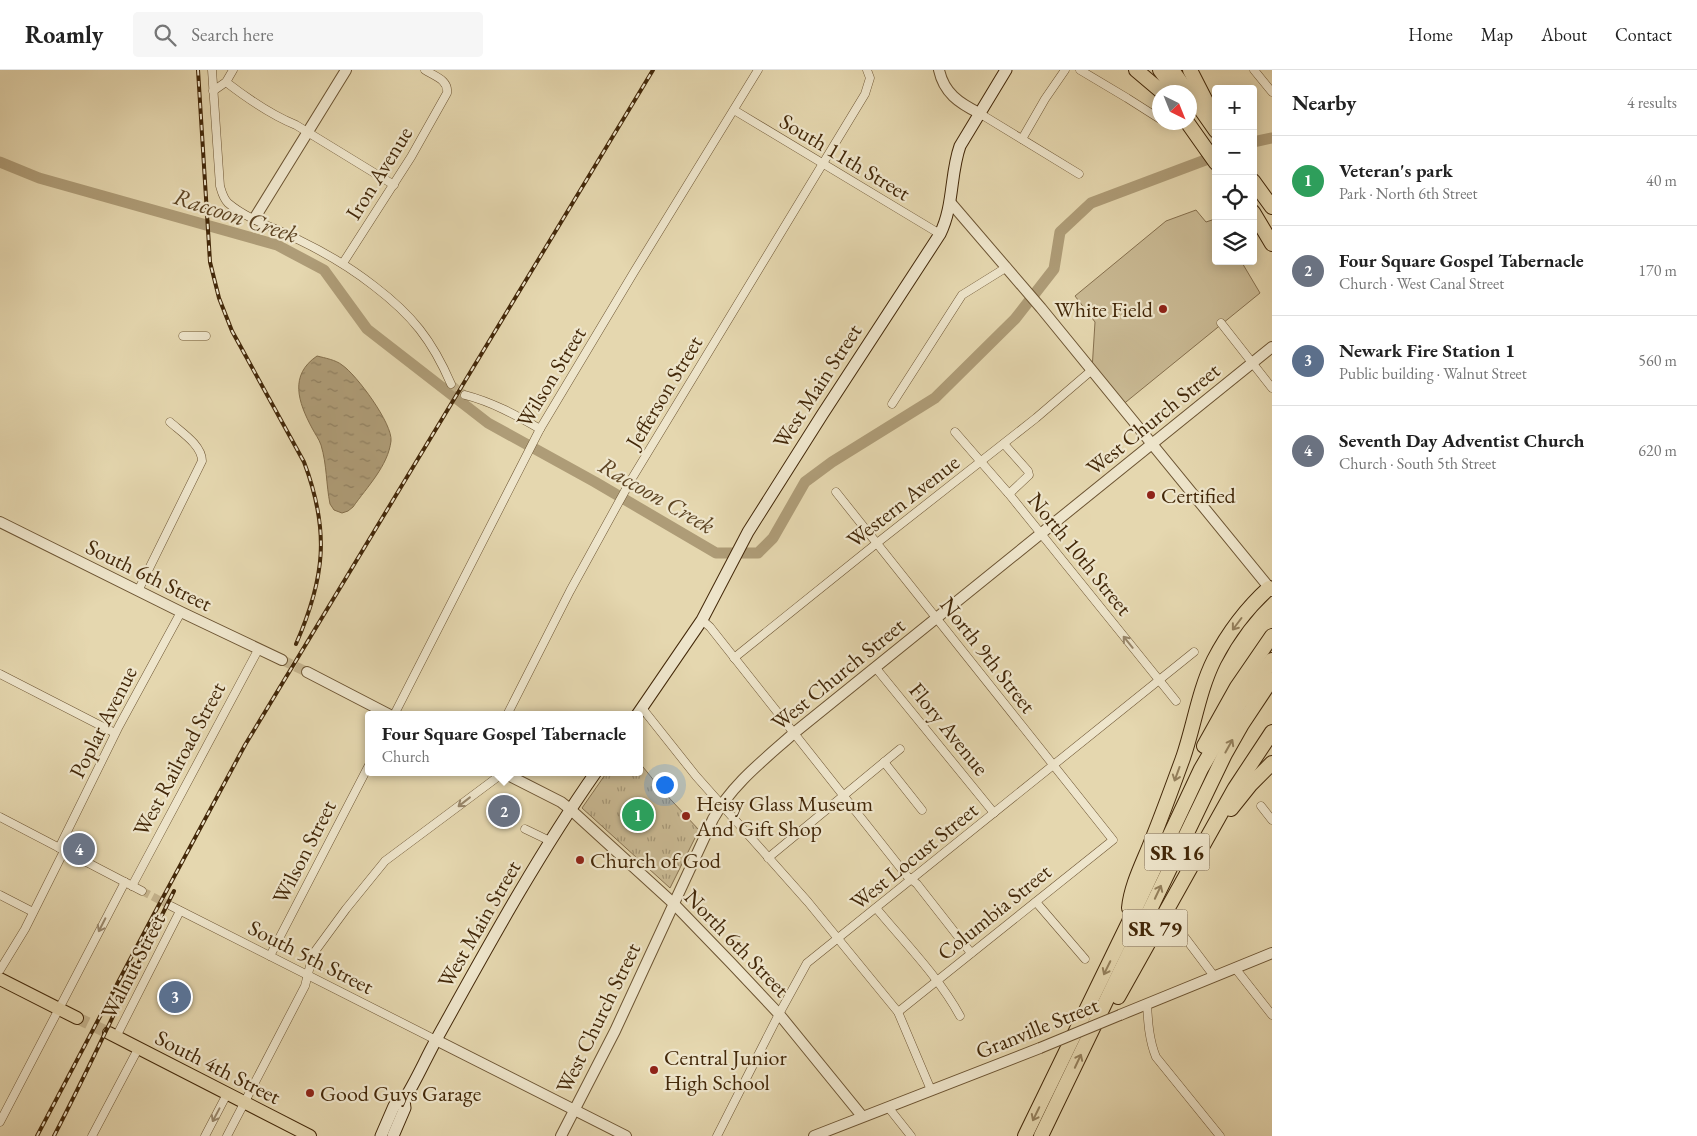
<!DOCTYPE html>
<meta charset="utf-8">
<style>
:root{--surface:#fff;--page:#f6f6f6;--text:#222;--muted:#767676;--line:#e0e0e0;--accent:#111827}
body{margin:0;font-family:"EB Garamond",serif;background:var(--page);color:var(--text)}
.controls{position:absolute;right:15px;top:15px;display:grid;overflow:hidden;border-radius:5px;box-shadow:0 2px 12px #0003}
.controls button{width:45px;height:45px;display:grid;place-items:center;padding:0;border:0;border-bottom:1px solid var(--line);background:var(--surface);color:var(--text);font:25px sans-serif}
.compass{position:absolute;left:1152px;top:15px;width:45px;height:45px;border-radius:50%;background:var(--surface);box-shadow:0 2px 12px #0003;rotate:137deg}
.you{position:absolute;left:664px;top:714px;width:18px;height:18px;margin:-12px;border:4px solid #fff;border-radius:50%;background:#1a73e8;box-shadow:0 0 0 8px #1a73e833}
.badge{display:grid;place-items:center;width:32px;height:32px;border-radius:50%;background:var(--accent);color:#fff;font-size:16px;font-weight:700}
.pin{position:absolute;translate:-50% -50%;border:2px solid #fff;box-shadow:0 1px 5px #0006}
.popup{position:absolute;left:365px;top:641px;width:278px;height:65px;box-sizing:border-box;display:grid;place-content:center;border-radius:5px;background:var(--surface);filter:drop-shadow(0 1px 4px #0005);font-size:16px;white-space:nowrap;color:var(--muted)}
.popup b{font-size:19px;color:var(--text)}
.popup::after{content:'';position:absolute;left:50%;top:100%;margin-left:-10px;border:10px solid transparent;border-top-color:var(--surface)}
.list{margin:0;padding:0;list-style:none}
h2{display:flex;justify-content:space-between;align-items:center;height:65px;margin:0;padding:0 20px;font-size:21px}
h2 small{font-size:16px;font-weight:400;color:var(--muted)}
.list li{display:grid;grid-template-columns:32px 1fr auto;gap:15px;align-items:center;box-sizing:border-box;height:90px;padding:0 20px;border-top:1px solid var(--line)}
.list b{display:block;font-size:19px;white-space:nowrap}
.list p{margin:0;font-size:16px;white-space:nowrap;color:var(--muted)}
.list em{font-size:16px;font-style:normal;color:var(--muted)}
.icon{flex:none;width:28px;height:28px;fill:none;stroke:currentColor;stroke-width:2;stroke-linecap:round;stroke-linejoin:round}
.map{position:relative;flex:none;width:1272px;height:1066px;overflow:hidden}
header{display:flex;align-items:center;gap:30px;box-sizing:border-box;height:70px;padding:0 25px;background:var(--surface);border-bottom:1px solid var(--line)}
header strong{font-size:24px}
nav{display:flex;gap:28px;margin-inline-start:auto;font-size:18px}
.search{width:350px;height:45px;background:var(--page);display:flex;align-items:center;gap:12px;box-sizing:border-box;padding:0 18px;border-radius:5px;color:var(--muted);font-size:19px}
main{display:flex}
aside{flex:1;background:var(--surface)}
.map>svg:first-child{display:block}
</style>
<header>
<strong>Roamly</strong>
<div class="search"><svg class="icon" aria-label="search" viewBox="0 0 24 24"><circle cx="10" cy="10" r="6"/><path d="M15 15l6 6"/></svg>Search here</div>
<nav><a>Home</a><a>Map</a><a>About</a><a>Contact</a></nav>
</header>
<main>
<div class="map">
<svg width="1272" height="1066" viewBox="0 0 1272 1066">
<defs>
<pattern id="park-tufts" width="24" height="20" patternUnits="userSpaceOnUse" patternTransform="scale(1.25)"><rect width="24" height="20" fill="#c9b993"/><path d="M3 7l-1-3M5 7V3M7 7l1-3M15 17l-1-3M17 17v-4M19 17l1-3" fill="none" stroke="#a59676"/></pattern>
<pattern id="water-ripples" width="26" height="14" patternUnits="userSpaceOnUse" patternTransform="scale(1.25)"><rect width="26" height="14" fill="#ae9c77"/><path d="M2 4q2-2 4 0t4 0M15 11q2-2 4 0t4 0" fill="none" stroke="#8f7f60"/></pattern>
</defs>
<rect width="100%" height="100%" fill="#e5d7af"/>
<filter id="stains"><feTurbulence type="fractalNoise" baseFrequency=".004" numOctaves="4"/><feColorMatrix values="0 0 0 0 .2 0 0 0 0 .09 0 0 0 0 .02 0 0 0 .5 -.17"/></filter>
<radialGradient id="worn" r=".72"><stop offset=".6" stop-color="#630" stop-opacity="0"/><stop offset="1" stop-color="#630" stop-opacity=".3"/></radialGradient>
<path fill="url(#park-tufts)" stroke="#86704e" d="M 639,692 L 660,718 L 699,760 L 670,818 L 582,738 L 607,702 L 639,702 Z"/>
<path fill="#c9b993" stroke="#86704e" d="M 1196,140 L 1206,152 L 1215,149 L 1216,151 L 1216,191 L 1241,191 L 1260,223 L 1121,336 L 1092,300 L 1095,252 L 1075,226 L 1166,151 Z"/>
<path fill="url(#water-ripples)" stroke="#836e4b" d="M 317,286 C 325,288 336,290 342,295 C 356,304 393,354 391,371 C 388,396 367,417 353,437 L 348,441 L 342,443 L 334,440 L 330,434 C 326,414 327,395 321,375 C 319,369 315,364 312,358 C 298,332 289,305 317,286 Z"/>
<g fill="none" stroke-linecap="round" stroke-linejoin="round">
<g stroke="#ae9c77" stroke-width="11">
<path d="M 1253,72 L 1272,68"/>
<path d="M 0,92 L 39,108 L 277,175 L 324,200 L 367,259 L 488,353 L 595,412 L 716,483 L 758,483 L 773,468 L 805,412 L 832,392 L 935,328 L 1015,249 L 1054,199 L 1060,162 L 1091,133 L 1216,86"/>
</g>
<g stroke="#c5b48e" stroke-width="8" stroke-dasharray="8 4" stroke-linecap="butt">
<path d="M 451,314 L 465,325"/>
<path d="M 142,821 L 171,836"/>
</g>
<path stroke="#c5b48e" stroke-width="10" stroke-dasharray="10 5" stroke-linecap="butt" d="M 282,590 L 307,602"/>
<path stroke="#c5b48e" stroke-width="12" stroke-dasharray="12 6" stroke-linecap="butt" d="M 77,948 L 109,963"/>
<g stroke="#6c5432" stroke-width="9">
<g id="minor">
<path d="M 212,0 L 220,116 C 222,123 223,128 228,133 C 248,150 276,158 299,170 C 326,183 351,198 374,216 C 412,245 432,270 451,314"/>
<path d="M 1080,0 L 1127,28 L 1160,49"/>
<path d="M 1254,0 L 1272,22"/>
<path d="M 226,12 C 248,29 271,45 296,55 L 394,115"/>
<path d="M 213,21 L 226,12 L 233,0"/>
<path d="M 734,40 L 940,164"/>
<path d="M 979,43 L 1079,104"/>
<path d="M 1022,69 L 1045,29 L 1065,0"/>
<path d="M 343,193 L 411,87 L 447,23 C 449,10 434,6 425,0"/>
<path d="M 1221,253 L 1272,318"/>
<path d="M 183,266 L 206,266"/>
<path d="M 465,325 C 492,332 516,345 540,359"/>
<path d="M 892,334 L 962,225 L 1007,197"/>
<path d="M 955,362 L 1009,424 L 1176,631"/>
<path d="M 1004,374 L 1028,401 L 1029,405 L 1009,424"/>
<path d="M 836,422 L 1113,770 L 898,942"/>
<path d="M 138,521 L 202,391 C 202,375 181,362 170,352"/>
<path d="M 702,550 L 710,557 L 907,806 L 917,814 L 971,883"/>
<path d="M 734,588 L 877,473 L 1036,348 L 1092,300"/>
<path d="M 875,597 L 994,743"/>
<path d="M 0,604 L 115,663"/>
<path d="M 642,638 L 696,706 L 808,832 L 898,942 L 931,1020"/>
<path d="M 394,645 L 540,359 L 634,202 L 758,0"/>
<path d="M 507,645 L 570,521 L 631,410 L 865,24 L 870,8 L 867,0"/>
<path d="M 884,692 L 922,740"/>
<path d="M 1261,736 L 1272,750"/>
<path d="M 0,747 L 142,821"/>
<path d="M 525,759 L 550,771"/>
<path d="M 59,778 L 119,656 L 181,542"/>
<path d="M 768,788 L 900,679"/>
<path d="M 132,816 L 258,580"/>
<path d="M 0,825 L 33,842"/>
<path d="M 1036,832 L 1085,889"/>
<path d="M 171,836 L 436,970"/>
<path d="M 876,838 C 905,873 938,906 960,946"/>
<path d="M 1177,857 L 1214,906"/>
<path d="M 270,886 L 369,695"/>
<path d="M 1235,898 L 1272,945"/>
<path d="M 0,900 L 25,859 L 64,781"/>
<path d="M 1147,934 C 1148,952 1149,970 1156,987 L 1220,1066"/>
<path d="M 116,967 L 180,841"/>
<path d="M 888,1037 L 911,1066"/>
<path d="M 0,1052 L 125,812"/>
<path d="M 92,1066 L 138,979"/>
<path d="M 205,1066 L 227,1024"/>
<path d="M 227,1066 L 305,916 L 313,884 L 346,839 L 385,791 L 503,703"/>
<path d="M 717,1066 L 779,944 L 807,893 L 1194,582"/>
</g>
</g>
<g stroke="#6c5432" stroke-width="12">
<g id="tertiary">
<path d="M 939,0 C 944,23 959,33 979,43"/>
<path d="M 950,132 L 1041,238 L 1272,521"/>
<path d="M 254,149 L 346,0"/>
<path d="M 0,452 L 181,542 L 282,590"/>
<path d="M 307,602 L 390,645"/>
<path d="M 502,702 L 561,732 L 570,739 L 673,833 L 731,893 L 779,944 L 862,1046"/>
<path d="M 1120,945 L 1272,883"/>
<path d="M 436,970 L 626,1066"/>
<path d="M 561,1066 L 615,961 L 713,749 C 732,714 765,689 794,663 L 1272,277"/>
<path d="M 814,1066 L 1040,978"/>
</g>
</g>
<g stroke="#432809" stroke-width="13">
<g id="secondary">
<path d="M 637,645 L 702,550 L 748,462 L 822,345 L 940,164 C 954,136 950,104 960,76 L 1006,0"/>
<path d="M 404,1030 C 416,1011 425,990 436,970 C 486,880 537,786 596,702"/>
<path d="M 381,1066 L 394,1036 L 404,1030"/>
<path d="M 393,1066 L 405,1038 L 404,1030"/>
</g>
</g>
<g stroke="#432809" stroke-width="14">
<g id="primary">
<path d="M 0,909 L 77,948"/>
<path d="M 109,963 L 310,1066"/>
</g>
</g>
<g stroke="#432809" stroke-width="16">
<g id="motorway">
<path d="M 1136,0 L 1162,22"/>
<path d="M 1160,0 L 1176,22"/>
<path d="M 1172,0 L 1188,22"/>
<path d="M 1190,0 L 1216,51"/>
<path d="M 1190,24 L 1216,61"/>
<path d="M 1187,52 L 1216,93"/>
<path d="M 1253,111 L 1272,137"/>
<path d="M 1253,142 L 1272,174"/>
<path d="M 1204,676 L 1237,617 L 1272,566"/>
<path d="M 1231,739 L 1251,714 L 1272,693"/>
<path d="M 1129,838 C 1131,815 1144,791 1152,770 C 1163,743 1173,715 1183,688 C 1194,656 1199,620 1214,590 C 1228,563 1247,538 1269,518"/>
<path d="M 1118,927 L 1235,718 L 1272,662"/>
<path d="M 1025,1066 L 1128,854 L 1201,699 L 1239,634 L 1272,590"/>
<path d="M 1041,1066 L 1225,684 L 1242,654 L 1272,609"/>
</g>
</g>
<use href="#minor" stroke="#eee5cb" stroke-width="8"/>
<use href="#tertiary" stroke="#eee5cb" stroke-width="10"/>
<use href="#secondary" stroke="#eee5cb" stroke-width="11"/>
<use href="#primary" stroke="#e5d7af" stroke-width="12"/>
<use href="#motorway" stroke="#e5d7af" stroke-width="14"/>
<g stroke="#432809" stroke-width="4">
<g id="rail">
<path d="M 198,0 L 210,192 L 219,228 L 232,261 L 304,392 C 330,461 325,508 296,574"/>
<path d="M 37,1066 L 154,844 L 245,675 L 653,0"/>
<path d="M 54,1066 C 96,985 133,902 174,821"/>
</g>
</g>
<use href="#rail" stroke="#eee5cb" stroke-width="2" stroke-dasharray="5.5" stroke-linecap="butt"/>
<g stroke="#6c5432" stroke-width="12" stroke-linecap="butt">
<path id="tertiary-bridge" d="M 1040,978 L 1120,945"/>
</g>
<use href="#tertiary-bridge" stroke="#eee5cb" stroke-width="10"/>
</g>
<defs><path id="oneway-shaft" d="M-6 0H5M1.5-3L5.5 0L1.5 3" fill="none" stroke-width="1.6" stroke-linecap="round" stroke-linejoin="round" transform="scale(1.25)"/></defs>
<g stroke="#94805c">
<use href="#oneway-shaft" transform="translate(1237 554) rotate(127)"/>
<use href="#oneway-shaft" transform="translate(1229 676) rotate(-61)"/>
<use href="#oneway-shaft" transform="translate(1177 704) rotate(110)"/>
<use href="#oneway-shaft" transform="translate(1158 822) rotate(-65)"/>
<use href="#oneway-shaft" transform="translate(1107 898) rotate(116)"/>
<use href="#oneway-shaft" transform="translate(1078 991) rotate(-65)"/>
<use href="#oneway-shaft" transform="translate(1036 1044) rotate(116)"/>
</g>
<g stroke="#98866a">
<use href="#oneway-shaft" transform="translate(1128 572) rotate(-129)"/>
<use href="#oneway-shaft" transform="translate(464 732) rotate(142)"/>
<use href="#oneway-shaft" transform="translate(102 855) rotate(117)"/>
<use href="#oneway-shaft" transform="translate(216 1045) rotate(118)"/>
</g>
<g fill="#8f2418" stroke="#eee5cb" stroke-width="2">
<circle cx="1163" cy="239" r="5"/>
<circle cx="1151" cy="425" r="5"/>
<circle cx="686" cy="746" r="5"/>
<circle cx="580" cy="790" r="5"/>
<circle cx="654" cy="1000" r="5"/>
<circle cx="310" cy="1023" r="5"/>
</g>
<g text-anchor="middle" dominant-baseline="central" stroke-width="4.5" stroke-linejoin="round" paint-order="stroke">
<g fill="#eee5cb" stroke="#766143" stroke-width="1">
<rect x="1144.5" y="763.5" width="65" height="37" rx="4"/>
<rect x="1122.5" y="839.5" width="65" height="37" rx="4"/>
</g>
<g font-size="21" font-weight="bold" fill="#432809">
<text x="1177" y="782">SR 16</text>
<text x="1155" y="858">SR 79</text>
</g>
<g font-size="22" fill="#432809" stroke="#eee5cb">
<text transform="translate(845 87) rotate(31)">South 11th Street</text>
<text transform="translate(379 103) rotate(-58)">Iron Avenue</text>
<text transform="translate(551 307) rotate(-59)">Wilson Street</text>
<text transform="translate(817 316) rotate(-57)">West Main Street</text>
<text transform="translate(664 322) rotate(-59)">Jefferson Street</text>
<text transform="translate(1153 349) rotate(-39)">West Church Street</text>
<text transform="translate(903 431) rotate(-38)">Western Avenue</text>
<text transform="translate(1080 484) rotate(51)">North 10th Street</text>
<text transform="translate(149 505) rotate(26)">South 6th Street</text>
<text transform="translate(988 585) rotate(52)">North 9th Street</text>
<text transform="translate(838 604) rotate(-39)">West Church Street</text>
<text transform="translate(103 652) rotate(-63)">Poplar Avenue</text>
<text transform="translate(949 659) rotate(51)">Flory Avenue</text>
<text transform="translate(179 689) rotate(-62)">West Railroad Street</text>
<text transform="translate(304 782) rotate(-63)">Wilson Street</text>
<text transform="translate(914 786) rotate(-39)">West Locust Street</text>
<text transform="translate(994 842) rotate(-39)">Columbia Street</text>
<text transform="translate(479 854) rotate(-60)">West Main Street</text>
<text transform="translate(737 873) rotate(46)">North 6th Street</text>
<text transform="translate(311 887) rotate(27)">South 5th Street</text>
<text transform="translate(133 896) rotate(-63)">Walnut Street</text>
<text transform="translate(598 948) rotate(-64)">West Church Street</text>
<text transform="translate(1037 958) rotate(-22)">Granville Street</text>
<text transform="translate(218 997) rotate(27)">South 4th Street</text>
</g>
<g font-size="22" fill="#432809" stroke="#eee5cb" text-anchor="start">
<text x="1153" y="239" text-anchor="end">White Field</text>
<text x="1161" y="425">Certified</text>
<text x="696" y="733">Heisy Glass Museum<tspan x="696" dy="25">And Gift Shop</tspan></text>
<text x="590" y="790">Church of God</text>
<text x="664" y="987">Central Junior<tspan x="664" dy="25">High School</tspan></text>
<text x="320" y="1023">Good Guys Garage</text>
</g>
<g font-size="24" font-style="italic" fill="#5e4524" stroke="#eee5cb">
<text transform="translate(236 145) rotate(18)">Raccoon Creek</text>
<text transform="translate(657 425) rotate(30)">Raccoon Creek</text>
</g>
</g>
<rect width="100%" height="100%" filter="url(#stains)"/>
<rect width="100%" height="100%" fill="url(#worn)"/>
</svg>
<div class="controls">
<button>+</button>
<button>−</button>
<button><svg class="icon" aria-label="locate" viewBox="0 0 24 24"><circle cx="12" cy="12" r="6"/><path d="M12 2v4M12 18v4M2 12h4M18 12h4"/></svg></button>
<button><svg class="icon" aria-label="layers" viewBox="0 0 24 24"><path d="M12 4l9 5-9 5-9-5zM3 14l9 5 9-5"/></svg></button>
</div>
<svg class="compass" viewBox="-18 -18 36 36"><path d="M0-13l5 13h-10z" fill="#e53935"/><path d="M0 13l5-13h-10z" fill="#767676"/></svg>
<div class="you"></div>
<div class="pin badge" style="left:638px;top:745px;background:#2e9e5b">1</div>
<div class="pin badge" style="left:504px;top:741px;background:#6b7280">2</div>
<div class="popup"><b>Four Square Gospel Tabernacle</b>Church</div>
<div class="pin badge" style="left:175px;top:927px;background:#5c6f8a">3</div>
<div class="pin badge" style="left:79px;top:779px;background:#6b7280">4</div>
</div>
<aside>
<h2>Nearby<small>4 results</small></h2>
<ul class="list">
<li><span class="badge" style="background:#2e9e5b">1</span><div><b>Veteran's park</b><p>Park · North 6th Street</p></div><em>40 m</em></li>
<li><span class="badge" style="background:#6b7280">2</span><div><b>Four Square Gospel Tabernacle</b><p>Church · West Canal Street</p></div><em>170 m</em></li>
<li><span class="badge" style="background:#5c6f8a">3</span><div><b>Newark Fire Station 1</b><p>Public building · Walnut Street</p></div><em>560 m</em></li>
<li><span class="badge" style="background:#6b7280">4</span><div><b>Seventh Day Adventist Church</b><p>Church · South 5th Street</p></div><em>620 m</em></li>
</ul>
</aside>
</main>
